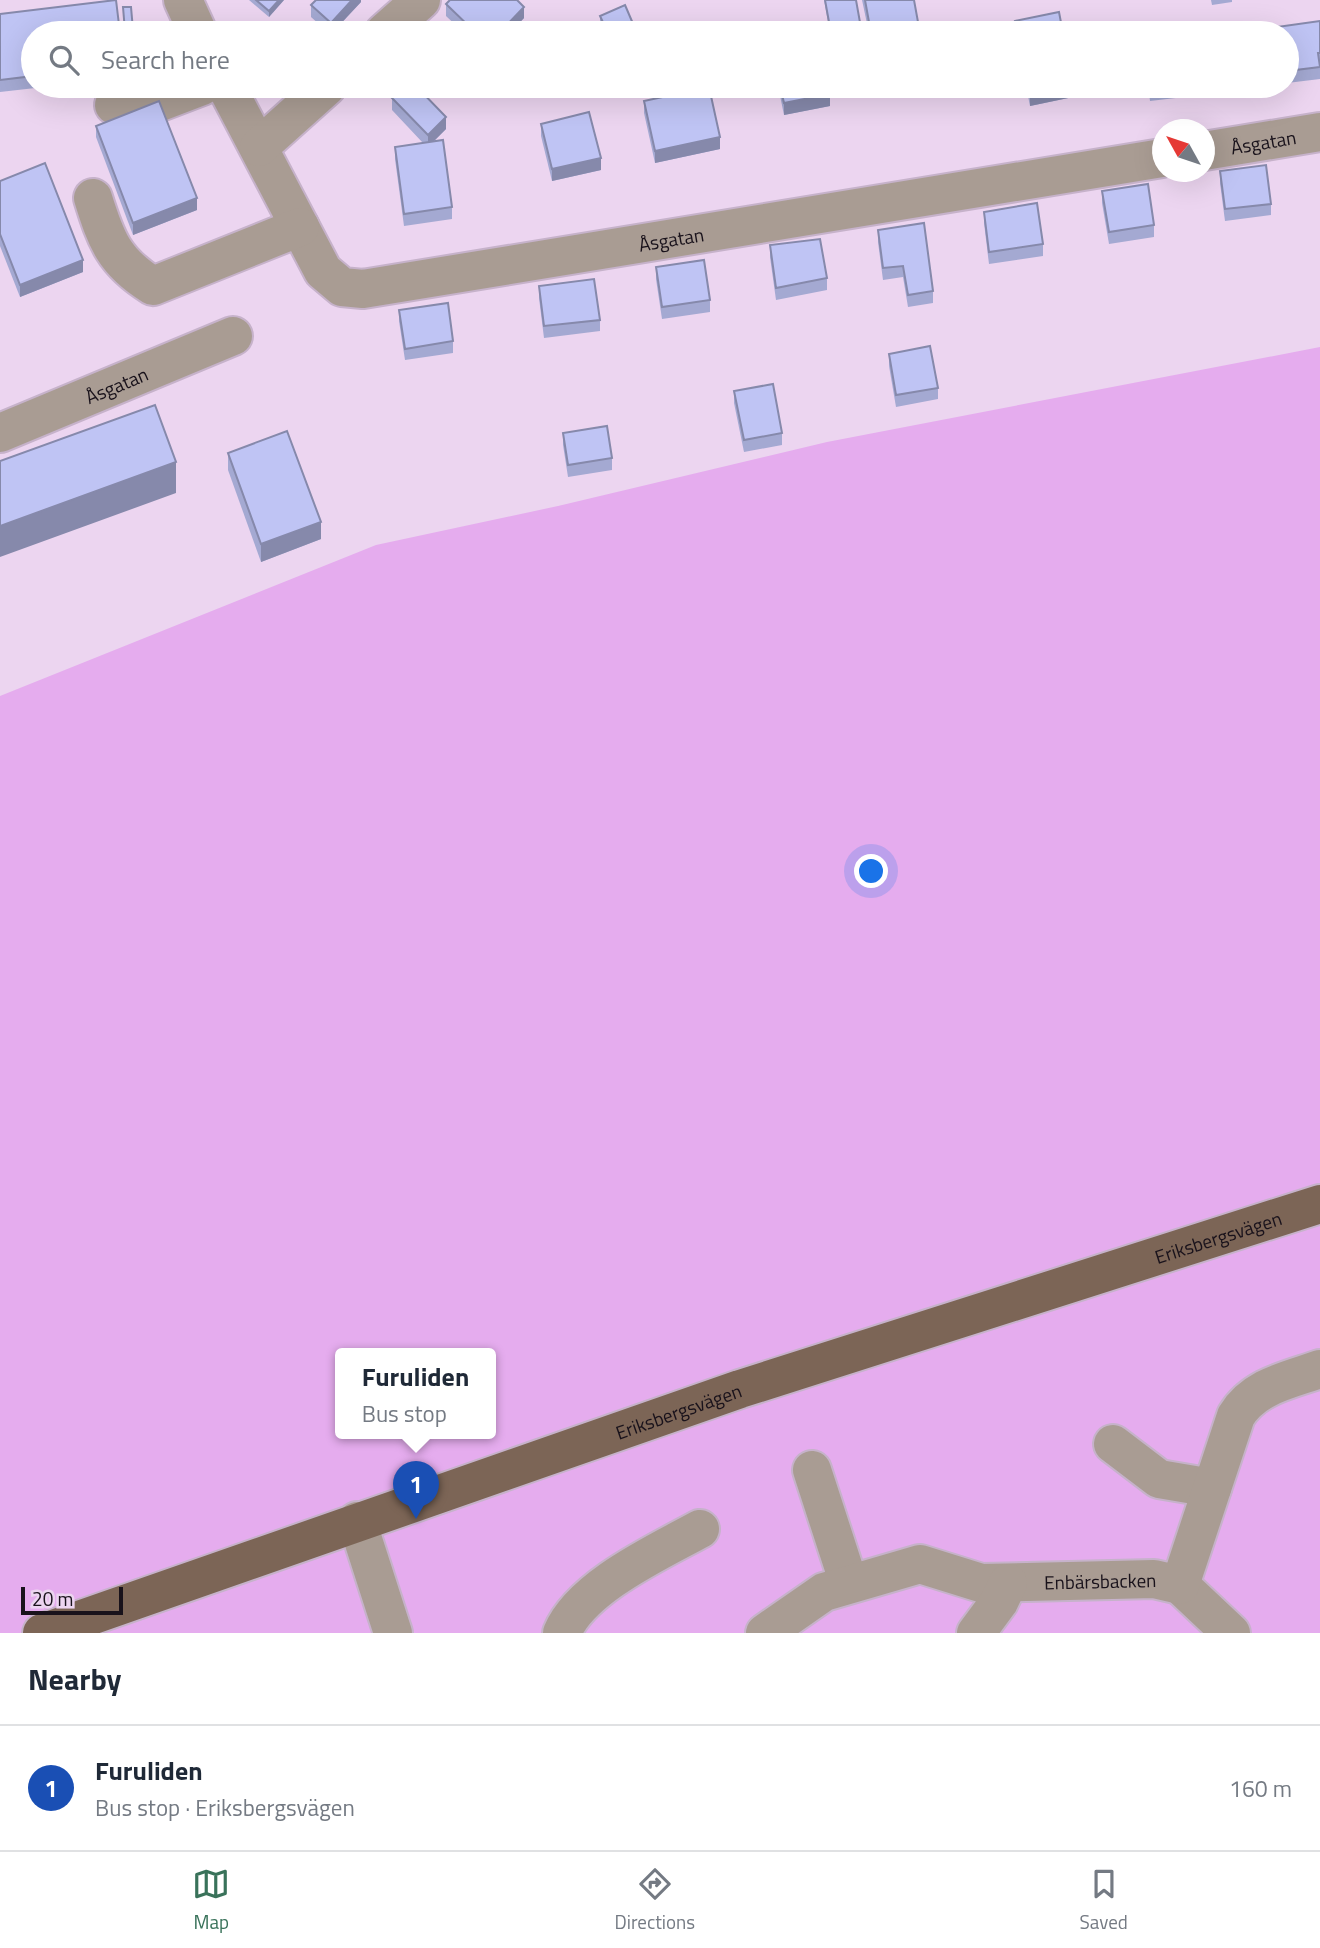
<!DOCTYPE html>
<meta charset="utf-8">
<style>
:root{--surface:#fff;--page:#f6f6f7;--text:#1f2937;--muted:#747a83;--line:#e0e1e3;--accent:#39725a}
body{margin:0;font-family:"Titillium Web",sans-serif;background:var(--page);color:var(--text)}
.compass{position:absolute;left:1152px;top:119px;width:63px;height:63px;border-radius:50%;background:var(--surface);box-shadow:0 7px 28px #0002;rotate:310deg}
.scale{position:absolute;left:21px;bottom:18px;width:102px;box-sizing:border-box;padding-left:7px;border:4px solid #19121b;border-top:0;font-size:19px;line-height:24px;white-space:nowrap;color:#19121b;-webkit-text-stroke:5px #ecd5f0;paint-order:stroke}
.you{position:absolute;left:872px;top:872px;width:24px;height:24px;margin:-18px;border:5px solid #fff;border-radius:50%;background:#1a73e8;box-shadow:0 0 0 10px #1a73e833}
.badge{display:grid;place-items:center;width:46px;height:46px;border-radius:50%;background:var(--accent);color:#fff;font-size:23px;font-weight:700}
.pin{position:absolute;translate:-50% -58px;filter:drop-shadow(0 2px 4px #0008)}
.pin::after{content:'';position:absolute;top:37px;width:24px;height:21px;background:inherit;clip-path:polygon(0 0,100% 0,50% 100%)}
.popup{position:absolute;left:335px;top:1348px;width:161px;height:91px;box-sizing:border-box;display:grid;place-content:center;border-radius:7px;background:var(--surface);filter:drop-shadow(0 2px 5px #0005);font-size:23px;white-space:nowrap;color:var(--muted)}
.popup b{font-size:26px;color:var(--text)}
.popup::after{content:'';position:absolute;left:50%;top:100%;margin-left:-14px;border:14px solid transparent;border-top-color:var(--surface)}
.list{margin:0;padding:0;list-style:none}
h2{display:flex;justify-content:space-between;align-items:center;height:91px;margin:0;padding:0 28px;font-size:30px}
h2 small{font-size:23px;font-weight:400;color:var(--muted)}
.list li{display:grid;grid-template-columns:46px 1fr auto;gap:21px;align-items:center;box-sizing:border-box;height:126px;padding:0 28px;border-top:2px solid var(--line)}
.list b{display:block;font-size:26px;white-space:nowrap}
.list p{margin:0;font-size:23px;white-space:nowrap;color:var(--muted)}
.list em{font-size:23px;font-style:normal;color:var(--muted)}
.icon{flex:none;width:38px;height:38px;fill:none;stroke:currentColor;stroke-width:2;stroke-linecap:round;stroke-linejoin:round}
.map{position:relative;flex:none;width:1320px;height:1633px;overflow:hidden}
.search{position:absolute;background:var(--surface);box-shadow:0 7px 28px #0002;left:21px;right:21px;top:21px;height:77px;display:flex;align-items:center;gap:18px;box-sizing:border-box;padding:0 24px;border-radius:38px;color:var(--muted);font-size:26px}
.sheet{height:217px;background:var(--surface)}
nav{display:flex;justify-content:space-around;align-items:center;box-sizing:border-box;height:98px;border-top:2px solid var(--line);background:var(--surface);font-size:19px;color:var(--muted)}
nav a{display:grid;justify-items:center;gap:4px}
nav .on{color:var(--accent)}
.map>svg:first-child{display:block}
</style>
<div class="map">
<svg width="1320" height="1633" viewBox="0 0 1320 1633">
<rect width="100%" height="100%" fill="#ecd5f0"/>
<path fill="#e5acee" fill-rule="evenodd" d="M 1320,347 L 1320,1633 L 0,1633 L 0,696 L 376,545 L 558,506 L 827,442 ZM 341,1353 L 491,1353 L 491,1433 L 341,1433 Z"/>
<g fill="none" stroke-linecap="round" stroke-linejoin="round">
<g stroke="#c6b2ca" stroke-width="42">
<g id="minor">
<path d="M 183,0 L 198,33"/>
<path d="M 384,33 L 421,0"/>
<path id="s1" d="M 226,86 L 323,271 L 342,287 L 363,289 L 1162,158"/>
<path d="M 114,105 L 134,112 L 202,86"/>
<path d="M 259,147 L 327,86"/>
<path id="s2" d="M 1204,151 L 1320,132"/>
<path d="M 93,198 C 106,240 114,262 153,286 L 300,227"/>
<path id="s3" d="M 0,433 L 233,336"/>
<path d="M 1113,1444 L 1159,1479 L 1212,1488"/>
<path d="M 812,1470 L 849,1584"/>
<path d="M 357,1521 L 393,1633"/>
<path d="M 1180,1585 L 1231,1633"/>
<path d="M 562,1633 C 581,1587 658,1552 700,1529"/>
<path id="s4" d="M 765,1633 L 824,1592 L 920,1564 L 981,1583 L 1154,1579 L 1180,1585 L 1236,1416 C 1254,1386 1289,1380 1320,1369"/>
<path d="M 976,1633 L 999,1602 L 1008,1583"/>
</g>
</g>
<g stroke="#c6b2ca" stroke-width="42">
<g id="major">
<path id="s5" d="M 42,1633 L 740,1389 L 1320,1204"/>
</g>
</g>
<use href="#minor" stroke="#a99c93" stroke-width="38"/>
<use href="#major" stroke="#7c6556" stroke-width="38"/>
</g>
<g fill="#a4a9d2">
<path d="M 249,0 L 284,0 L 269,17 Z"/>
<path d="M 361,0 L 361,2 L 332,33 L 329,33 L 311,17 L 311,5 Z"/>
<path d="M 824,0 L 861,28 L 861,33 L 830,33 Z"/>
<path d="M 862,0 L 914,0 L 920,33 L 869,33 Z"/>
<path d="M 1211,0 L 1232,0 L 1232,2 L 1212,5 Z"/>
<path d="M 446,4 L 524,18 L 510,33 L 464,33 L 446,16 Z"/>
<path d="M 123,7 L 131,7 L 133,33 L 125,33 Z"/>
<path d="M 0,14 L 33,33 L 33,86 L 53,86 L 0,92 Z"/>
<path d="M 600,16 L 637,33 L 605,33 L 600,22 Z"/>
<path d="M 1320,21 L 1320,79 L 1287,83 L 1287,33 L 1262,33 L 1262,29 Z"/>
<path d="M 615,86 L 648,86 L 648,88 L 617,94 Z"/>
<path d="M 778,86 L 828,86 L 830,106 L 784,115 Z"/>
<path d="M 924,86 L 951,86 L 925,91 Z"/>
<path d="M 1026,86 L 1073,86 L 1073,97 L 1030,106 Z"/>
<path d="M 1148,86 L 1227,86 L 1227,92 L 1150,101 Z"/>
<path d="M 392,98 L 446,129 L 434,141 L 452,207 L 452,219 L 404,226 L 395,159 L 395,147 L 423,143 L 392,110 Z"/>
<path d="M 644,101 L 720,149 L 655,163 L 644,113 Z"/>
<path d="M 541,124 L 601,170 L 552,181 L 541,136 Z"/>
<path d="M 96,126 L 197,210 L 133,235 L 96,137 Z"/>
<path d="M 1220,171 L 1271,204 L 1271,215 L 1225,221 L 1220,183 Z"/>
<path d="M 0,181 L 83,272 L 20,297 L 0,246 Z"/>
<path d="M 1102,191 L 1154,225 L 1154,237 L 1109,244 L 1102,203 Z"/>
<path d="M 984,212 L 1043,244 L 1043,256 L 989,264 L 984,223 Z"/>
<path d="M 878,230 L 933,291 L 933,303 L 908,307 L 903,277 L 883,280 L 878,242 Z"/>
<path d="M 770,245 L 827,278 L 827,290 L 776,300 L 770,257 Z"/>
<path d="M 656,267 L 710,300 L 710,312 L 662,319 L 656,279 Z"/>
<path d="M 539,286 L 600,320 L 600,331 L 544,338 L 539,298 Z"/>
<path d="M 399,310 L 453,341 L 453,353 L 405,360 L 399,321 Z"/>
<path d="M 889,354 L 938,388 L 938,399 L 896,407 L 889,366 Z"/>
<path d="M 734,391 L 782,433 L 782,445 L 744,452 L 734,403 Z"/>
<path d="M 563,433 L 612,458 L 612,470 L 568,477 L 563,445 Z"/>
<path d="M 228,453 L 321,539 L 261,562 L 228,470 Z"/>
</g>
<g fill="#8689ab">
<path d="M 279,0 L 284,0 L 269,17 L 269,11 Z"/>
<path d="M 352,0 L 361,0 L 361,2 L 332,33 L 331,33 L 331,23 Z"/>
<path d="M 524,7 L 524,18 L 510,33 L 499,33 Z"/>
<path d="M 1068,86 L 1073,86 L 1073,97 L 1030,106 L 1030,94 Z"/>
<path d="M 830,94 L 830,106 L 784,115 L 784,103 Z"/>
<path d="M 446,117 L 446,129 L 428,147 L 428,135 Z"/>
<path d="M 720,137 L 720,149 L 655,163 L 655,151 Z"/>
<path d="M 601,158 L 601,170 L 552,181 L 552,169 Z"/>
<path d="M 197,198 L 197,210 L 133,235 L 133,223 Z"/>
<path d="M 83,260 L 83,272 L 20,297 L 20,285 Z"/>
<path d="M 176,462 L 176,493 L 0,557 L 0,526 Z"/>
<path d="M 321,522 L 321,539 L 261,562 L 261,544 Z"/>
</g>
<g fill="#bfc4f4" stroke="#8689ab" stroke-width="2">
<path d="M 116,0 L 120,33 L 33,33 L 33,76 L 0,80 L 0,14 Z"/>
<path d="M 256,0 L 279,0 L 269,11 Z"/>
<path d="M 316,0 L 352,0 L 331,23 L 311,5 Z"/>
<path d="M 450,0 L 517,0 L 524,7 L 499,33 L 476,33 L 446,4 Z"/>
<path d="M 825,0 L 856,0 L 861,28 L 831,33 Z"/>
<path d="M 865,0 L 914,0 L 920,33 L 871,33 Z"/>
<path d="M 625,5 L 637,33 L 608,33 L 600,16 Z"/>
<path d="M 123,7 L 131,7 L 133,30 L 125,31 Z"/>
<path d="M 1059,12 L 1063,33 L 1018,33 L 1015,21 Z"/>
<path d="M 1320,21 L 1320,53 L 1318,53 L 1320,67 L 1287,71 L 1287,33 L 1263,33 L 1262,29 Z"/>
<path d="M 581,26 L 586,33 L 570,33 Z"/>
<path d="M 957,27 L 958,33 L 923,33 Z"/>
<path d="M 405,86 L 416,86 L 446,117 L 428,135 L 392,98 Z"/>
<path d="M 780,86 L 828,86 L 830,94 L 784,103 Z"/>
<path d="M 1029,86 L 1068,86 L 1030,94 Z"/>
<path d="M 1149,86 L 1180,86 L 1150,90 Z"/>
<path d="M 709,87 L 720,137 L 655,151 L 644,101 Z"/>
<path d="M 159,101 L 197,198 L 133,223 L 96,126 Z"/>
<path d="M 589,112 L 601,158 L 552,169 L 541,124 Z"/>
<path d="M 443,140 L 452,207 L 404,214 L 395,147 Z"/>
<path d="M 45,163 L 83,260 L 20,285 L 0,234 L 0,181 Z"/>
<path d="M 1266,165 L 1271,204 L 1225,209 L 1220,171 Z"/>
<path d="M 1148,184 L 1154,225 L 1109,232 L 1102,191 Z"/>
<path d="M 1037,203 L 1043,244 L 989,252 L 984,212 Z"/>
<path d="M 924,223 L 933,291 L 908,295 L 903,266 L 883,268 L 878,230 Z"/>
<path d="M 820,239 L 827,278 L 776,288 L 770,245 Z"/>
<path d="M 704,260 L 710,300 L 662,307 L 656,267 Z"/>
<path d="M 594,279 L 600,320 L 544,326 L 539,286 Z"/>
<path d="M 448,303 L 453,341 L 405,349 L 399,310 Z"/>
<path d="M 930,346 L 938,388 L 896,395 L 889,354 Z"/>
<path d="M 773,384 L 782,433 L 744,440 L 734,391 Z"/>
<path d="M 155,405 L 176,462 L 0,526 L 0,461 Z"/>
<path d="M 607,426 L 612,458 L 568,465 L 563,433 Z"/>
<path d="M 287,431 L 321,522 L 261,544 L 228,453 Z"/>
</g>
<g text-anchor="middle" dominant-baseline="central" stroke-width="5" stroke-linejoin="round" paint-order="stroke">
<g font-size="19" fill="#19121b" stroke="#ecd5f0">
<text stroke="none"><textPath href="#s2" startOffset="60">Åsgatan</textPath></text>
<text stroke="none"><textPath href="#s1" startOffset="567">Åsgatan</textPath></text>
<text stroke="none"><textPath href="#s3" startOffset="126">Åsgatan</textPath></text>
<text stroke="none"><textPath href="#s5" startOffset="1241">Eriksbergsvägen</textPath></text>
<text stroke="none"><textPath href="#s5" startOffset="674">Eriksbergsvägen</textPath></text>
<text stroke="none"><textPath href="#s4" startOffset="355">Enbärsbacken</textPath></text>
</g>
</g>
</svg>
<svg class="compass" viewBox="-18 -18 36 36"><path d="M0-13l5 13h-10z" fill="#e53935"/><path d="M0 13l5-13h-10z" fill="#747a83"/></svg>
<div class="scale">20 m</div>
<div class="you"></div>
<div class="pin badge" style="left:416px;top:1519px;background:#1a4fb4">1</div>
<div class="popup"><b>Furuliden</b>Bus stop</div>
<div class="search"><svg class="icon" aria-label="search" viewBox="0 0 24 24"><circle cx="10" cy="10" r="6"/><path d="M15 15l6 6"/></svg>Search here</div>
</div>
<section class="sheet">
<h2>Nearby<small></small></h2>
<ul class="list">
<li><span class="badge" style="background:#1a4fb4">1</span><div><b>Furuliden</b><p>Bus stop · Eriksbergsvägen</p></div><em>160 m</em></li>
</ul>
</section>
<nav>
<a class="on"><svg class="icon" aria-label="map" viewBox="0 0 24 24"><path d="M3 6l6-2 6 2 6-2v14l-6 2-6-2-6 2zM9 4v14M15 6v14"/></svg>Map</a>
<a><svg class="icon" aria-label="directions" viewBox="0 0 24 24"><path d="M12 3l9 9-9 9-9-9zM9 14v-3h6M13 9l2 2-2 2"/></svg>Directions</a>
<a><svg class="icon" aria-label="saved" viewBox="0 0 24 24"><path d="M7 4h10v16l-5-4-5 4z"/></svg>Saved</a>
</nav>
